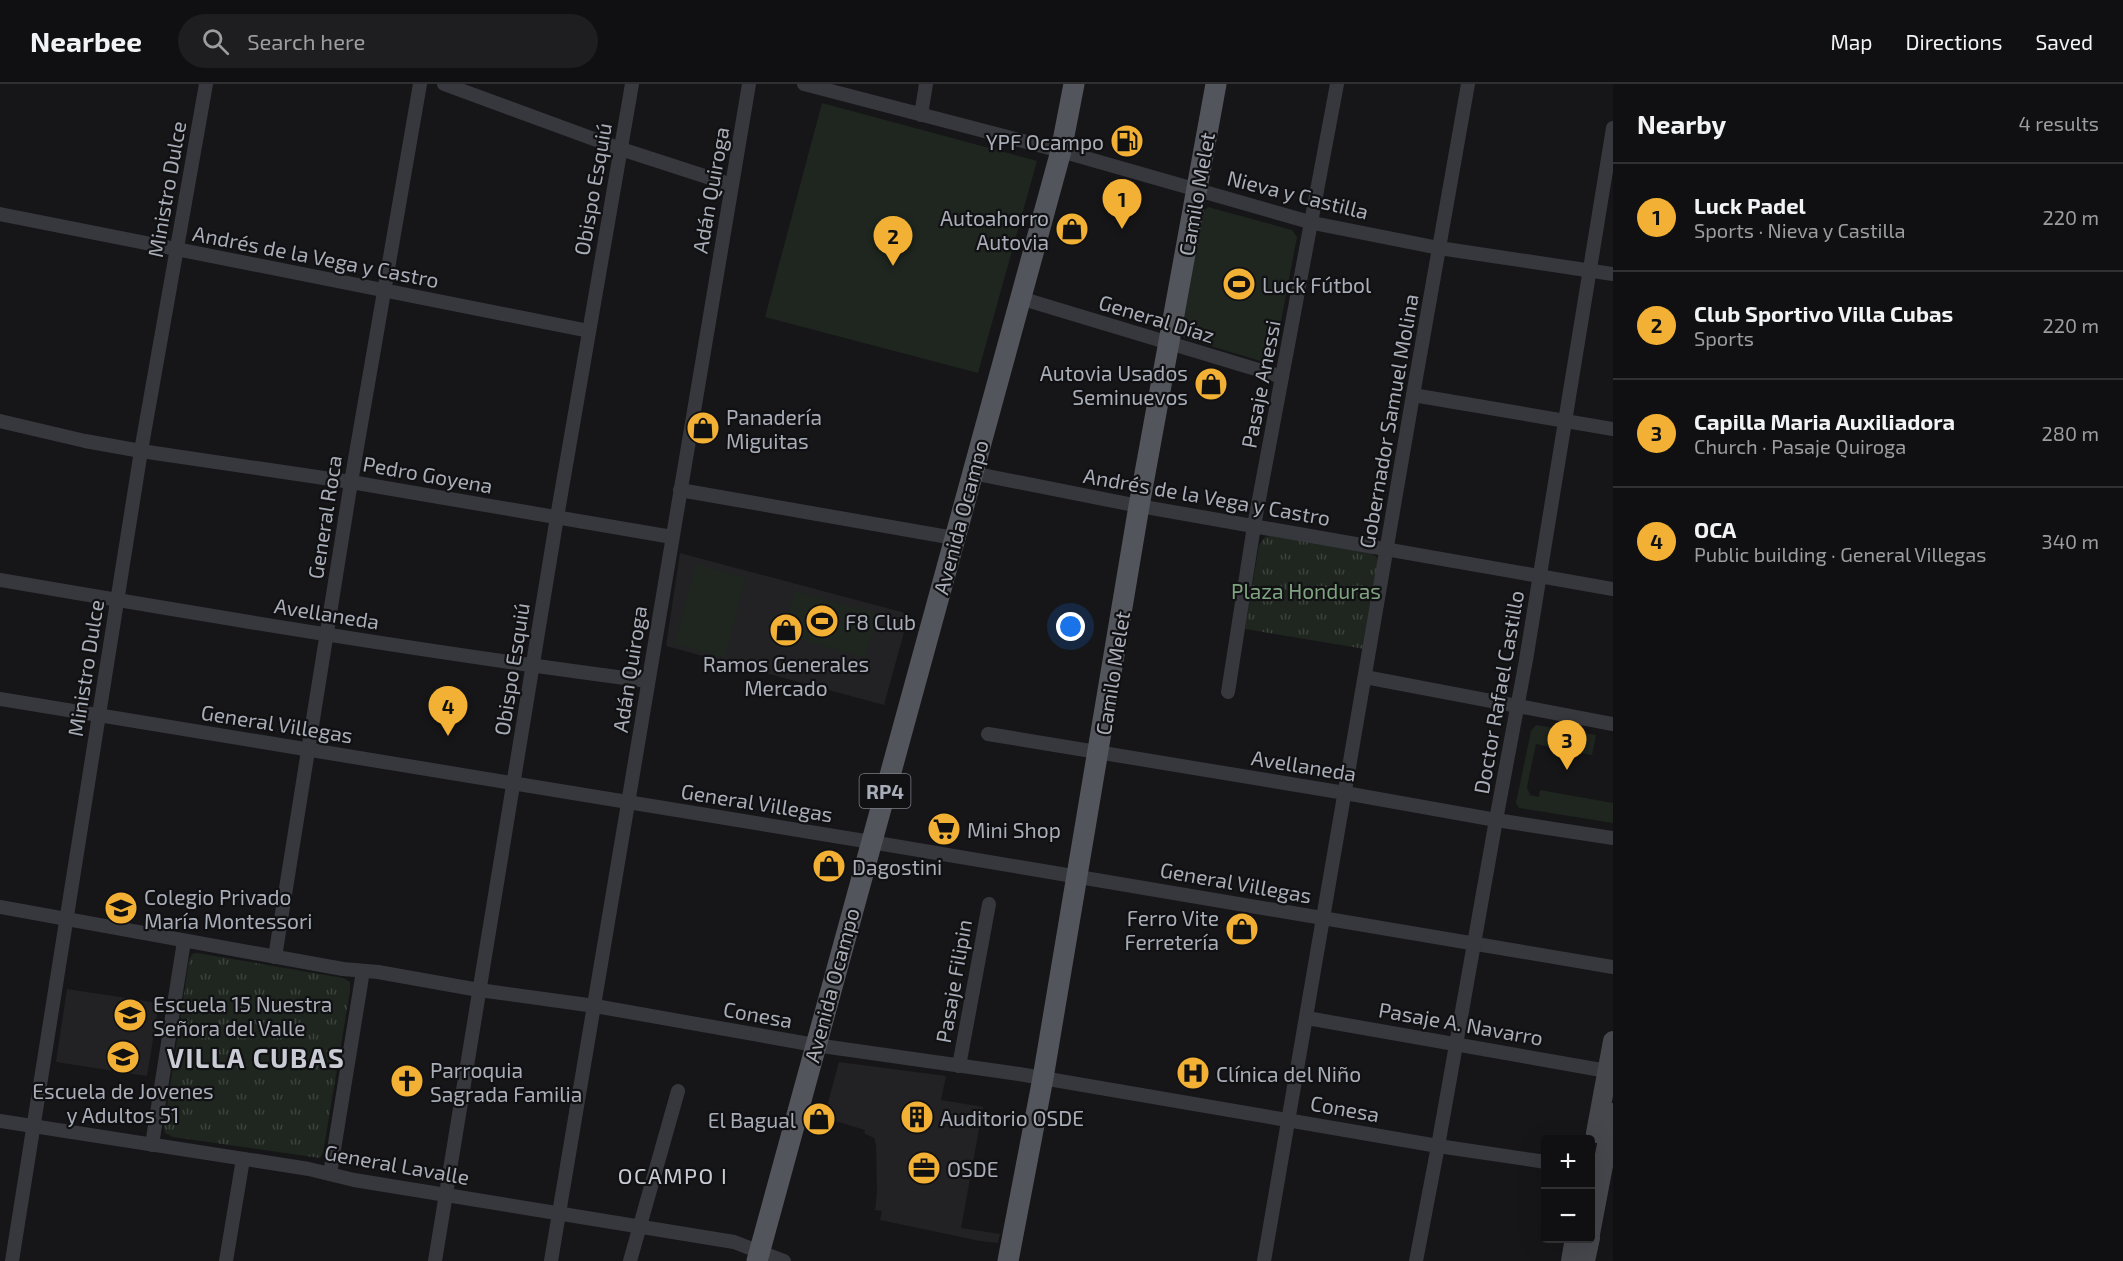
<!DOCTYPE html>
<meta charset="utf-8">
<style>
:root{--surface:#101012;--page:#1e1e20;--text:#f1f3f6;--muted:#9c9d9f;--line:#303032;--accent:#f2b134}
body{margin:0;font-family:"Exo 2",sans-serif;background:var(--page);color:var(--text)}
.controls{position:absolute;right:18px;bottom:18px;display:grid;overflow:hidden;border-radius:6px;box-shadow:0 6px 24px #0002}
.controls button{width:54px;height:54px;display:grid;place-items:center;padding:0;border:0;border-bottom:2px solid var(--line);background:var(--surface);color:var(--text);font:30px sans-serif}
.you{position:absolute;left:1071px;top:543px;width:21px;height:21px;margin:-15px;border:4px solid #fff;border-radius:50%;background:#1a73e8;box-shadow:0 0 0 9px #1a73e833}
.badge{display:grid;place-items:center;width:39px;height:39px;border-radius:50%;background:var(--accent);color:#111;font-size:20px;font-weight:700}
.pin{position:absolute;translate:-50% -50px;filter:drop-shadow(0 2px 3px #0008)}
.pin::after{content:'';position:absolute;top:32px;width:21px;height:18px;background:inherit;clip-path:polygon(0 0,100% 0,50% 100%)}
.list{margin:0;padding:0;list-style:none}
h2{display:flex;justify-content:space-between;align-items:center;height:78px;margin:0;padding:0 24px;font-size:26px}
h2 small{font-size:20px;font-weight:400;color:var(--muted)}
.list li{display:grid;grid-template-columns:39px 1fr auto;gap:18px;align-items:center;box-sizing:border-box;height:108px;padding:0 24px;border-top:2px solid var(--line)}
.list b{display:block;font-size:22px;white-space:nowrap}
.list p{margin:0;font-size:20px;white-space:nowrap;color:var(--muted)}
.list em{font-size:20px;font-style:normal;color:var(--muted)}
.icon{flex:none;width:33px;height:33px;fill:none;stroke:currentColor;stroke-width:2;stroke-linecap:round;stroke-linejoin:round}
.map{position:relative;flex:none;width:1613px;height:1177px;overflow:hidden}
header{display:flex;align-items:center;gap:36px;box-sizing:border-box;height:84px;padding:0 30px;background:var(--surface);border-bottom:2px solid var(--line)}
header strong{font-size:28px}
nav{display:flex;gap:33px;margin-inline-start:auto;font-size:21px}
.search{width:420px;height:54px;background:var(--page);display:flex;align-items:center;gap:15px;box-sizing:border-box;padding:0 21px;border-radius:33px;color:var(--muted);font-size:22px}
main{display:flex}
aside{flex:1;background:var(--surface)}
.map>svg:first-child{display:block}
</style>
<header>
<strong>Nearbee</strong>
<div class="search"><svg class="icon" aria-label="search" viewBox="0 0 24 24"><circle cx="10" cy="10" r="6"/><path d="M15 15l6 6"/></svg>Search here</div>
<nav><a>Map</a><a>Directions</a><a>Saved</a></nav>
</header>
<main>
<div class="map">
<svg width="1613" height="1177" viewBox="0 0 1613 1177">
<defs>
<pattern id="park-tufts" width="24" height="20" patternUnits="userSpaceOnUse" patternTransform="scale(1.5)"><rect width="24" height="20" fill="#1e261f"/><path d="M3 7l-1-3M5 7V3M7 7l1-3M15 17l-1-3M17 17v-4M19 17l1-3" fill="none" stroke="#3c433d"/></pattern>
</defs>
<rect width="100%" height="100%" fill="#161618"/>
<g fill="#222225">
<path d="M 680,469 L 909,530 L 884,621 L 666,562 Z"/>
<path d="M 67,905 L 159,919 L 147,992 L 56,978 Z"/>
<path d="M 839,978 L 946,992 L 941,1016 L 983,1023 L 961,1144 L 1000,1150 L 998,1159 L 980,1157 L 880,1136 L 882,1127 L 875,1126 L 877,1108 L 876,1060 L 874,1054 L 864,1049 L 865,1046 L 829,1035 L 831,1028 L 826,1026 Z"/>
</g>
<g fill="#1e261f">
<path d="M 822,19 L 1037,77 L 978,289 L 765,233 Z"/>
<path d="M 1208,123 L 1292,146 L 1297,153 L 1274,274 L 1267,279 L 1184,254 L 1180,248 L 1203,128 Z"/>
<path d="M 696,480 L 746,494 L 724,574 L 674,560 Z"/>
<path d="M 795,507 L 878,530 L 865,574 L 783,550 Z"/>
<path d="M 1536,641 L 1596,651 L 1592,671 L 1536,660 L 1527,703 L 1530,711 L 1539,713 L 1540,706 L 1613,719 L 1613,739 L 1519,724 L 1516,719 L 1531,647 Z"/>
</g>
<g fill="url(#park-tufts)">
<path d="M 1271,452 L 1368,468 L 1377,473 L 1379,480 L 1365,565 L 1245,545 L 1259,461 L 1265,453 Z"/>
<path d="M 197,869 L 343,894 L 350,898 L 350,907 L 323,1069 L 320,1074 L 173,1053 L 165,1049 L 164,1043 L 189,876 L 192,870 Z"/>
</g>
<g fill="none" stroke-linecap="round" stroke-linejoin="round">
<g stroke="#37383d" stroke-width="14">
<path d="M 444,0 L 621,65 L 732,101"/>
<path d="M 804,0 L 1061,67 L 1313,139 L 1439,164 L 1613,190"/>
<path d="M 921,31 L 926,0"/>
<path d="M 0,130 L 589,247"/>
<path d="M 1020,214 L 1282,293"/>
<path d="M 1413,311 L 1613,345"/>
<path d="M 0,337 L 85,357 L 141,367 L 351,398 L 672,453"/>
<path d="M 972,389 L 1139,422 L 1613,505"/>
<path d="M 680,406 L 954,454"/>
<path d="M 0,496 C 215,533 431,569 648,597"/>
<path d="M 1365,593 L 1613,640"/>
<path d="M 1228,608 L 1254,442 L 1337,0"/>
<path d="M 0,615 L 871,758 L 1613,883"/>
<path d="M 988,650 L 1345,709 L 1496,736 L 1613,754"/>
<path d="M 0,823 L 343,885 L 378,888 L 479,906 L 595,922 L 815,961 L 1019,990 L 1438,1062 L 1546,1078"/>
<path d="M 275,873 L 351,398 L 420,0"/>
<path d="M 1307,934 L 1607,987"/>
<path d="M 959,982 L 989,820"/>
<path d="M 0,1037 L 309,1085 L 354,1096 L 734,1158 L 784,1177"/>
<path d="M 152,1061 L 184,857"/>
<path d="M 330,1090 L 363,887"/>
<path d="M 12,1177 L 141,367 L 206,0"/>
<path d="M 226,1177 L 243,1075"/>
<path d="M 435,1177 L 557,433 L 632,0"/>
<path d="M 551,1177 L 749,0"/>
<path d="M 630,1177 L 678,1007"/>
<path d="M 1264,1177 L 1413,311 L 1468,0"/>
<path d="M 1416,1177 L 1438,1062 L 1496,736 L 1526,576 L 1613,44"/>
</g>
<g stroke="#45474d" stroke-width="20">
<path d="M 1596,1049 L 1613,957"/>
<path d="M 1590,1150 L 1613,1029"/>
<path d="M 1571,1177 L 1575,1154"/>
<path d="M 1585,1177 L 1590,1154"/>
</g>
<g stroke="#53555c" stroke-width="21">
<path d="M 757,1177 L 1061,67 L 1074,0"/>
<path d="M 1008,1177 L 1043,994 L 1139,422 L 1216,0"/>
</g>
</g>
<defs>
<g id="fuel-disc" transform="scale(1.725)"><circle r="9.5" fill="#f2b134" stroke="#111113"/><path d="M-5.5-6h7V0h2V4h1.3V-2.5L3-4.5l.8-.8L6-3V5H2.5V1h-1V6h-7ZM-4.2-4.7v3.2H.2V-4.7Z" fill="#111"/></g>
<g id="shop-disc" transform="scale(1.725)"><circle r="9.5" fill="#f2b134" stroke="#111113"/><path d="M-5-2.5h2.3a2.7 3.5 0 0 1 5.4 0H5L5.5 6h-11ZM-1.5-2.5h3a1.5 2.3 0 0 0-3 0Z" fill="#111"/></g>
<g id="stadium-disc" transform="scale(1.725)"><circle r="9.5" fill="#f2b134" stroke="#111113"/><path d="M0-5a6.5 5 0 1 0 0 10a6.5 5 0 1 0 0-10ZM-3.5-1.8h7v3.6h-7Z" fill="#111"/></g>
<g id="supermarket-disc" transform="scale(1.725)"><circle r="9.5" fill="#f2b134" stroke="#111113"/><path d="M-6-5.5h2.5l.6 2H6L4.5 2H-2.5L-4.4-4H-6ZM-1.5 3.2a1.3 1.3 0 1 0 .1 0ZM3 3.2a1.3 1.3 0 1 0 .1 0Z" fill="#111"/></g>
<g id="school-disc" transform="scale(1.725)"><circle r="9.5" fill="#f2b134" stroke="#111113"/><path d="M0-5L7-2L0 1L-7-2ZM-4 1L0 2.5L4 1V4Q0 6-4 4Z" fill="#111"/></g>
<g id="hospital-disc" transform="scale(1.725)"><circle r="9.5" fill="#f2b134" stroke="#111113"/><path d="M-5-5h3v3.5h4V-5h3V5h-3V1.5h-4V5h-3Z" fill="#111"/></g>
<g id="church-disc" transform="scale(1.725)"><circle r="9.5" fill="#f2b134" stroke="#111113"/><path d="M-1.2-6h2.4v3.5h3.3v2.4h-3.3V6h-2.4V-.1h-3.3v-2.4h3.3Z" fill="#111"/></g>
<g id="building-disc" transform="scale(1.725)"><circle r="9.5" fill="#f2b134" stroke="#111113"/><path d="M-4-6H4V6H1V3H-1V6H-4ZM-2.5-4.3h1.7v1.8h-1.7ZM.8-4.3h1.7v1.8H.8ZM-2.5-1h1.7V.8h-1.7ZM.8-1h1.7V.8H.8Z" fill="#111"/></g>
<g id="office-disc" transform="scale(1.725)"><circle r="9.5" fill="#f2b134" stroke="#111113"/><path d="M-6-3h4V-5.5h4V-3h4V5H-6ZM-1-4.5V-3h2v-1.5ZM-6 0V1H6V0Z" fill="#111"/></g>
</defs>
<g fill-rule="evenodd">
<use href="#fuel-disc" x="1127" y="57"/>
<use href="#shop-disc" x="1072" y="145"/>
<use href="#stadium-disc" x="1239" y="200"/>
<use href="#shop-disc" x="1211" y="300"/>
<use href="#shop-disc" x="703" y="344"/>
<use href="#stadium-disc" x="822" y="537"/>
<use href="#shop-disc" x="786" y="546"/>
<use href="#supermarket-disc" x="944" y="745"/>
<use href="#shop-disc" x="829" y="782"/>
<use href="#school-disc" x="121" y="824"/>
<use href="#shop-disc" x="1242" y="845"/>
<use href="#school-disc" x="130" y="931"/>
<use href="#school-disc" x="123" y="973"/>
<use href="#hospital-disc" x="1193" y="989"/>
<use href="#church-disc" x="407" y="997"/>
<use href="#building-disc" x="917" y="1033"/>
<use href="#shop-disc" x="819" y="1035"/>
<use href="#office-disc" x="924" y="1084"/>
</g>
<g text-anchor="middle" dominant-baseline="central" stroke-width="4.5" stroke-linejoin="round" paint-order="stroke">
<rect fill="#111113" stroke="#7b7e86" stroke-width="1.5" x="859.5" y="690" width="51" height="34" rx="4.5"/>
<g font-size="20" font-weight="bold" fill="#a8adb8">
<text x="885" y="707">RP4</text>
</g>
<g font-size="21" fill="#a8adb8" stroke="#111113" text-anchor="start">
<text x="1104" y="57" text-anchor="end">YPF Ocampo</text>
<text x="1049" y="133" text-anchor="end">Autoahorro<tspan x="1049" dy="24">Autovia</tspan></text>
<text x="1262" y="200">Luck Fútbol</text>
<text x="1188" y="288" text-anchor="end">Autovia Usados<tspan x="1188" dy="24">Seminuevos</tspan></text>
<text x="726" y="332">Panadería<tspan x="726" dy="24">Miguitas</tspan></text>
<text x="845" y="537">F8 Club</text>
<text x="786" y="579" text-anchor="middle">Ramos Generales<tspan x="786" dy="24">Mercado</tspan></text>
<text x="967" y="745">Mini Shop</text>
<text x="852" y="782">Dagostini</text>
<text x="144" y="812">Colegio Privado<tspan x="144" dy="24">María Montessori</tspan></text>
<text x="1219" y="833" text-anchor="end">Ferro Vite<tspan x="1219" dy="24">Ferretería</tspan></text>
<text x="153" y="919">Escuela 15 Nuestra<tspan x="153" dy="24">Señora del Valle</tspan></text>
<text x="430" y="985">Parroquia<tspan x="430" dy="24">Sagrada Familia</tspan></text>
<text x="1216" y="989">Clínica del Niño</text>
<text x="123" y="1006" text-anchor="middle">Escuela de Jovenes<tspan x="123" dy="24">y Adultos 51</tspan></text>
<text x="940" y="1033">Auditorio OSDE</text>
<text x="796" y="1035" text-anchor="end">El Bagual</text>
<text x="947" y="1084">OSDE</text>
</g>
<g font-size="21" fill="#a8adb8" stroke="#111113">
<text transform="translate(166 105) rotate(-80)">Ministro Dulce</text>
<text transform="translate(592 105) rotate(-80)">Obispo Esquiú</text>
<text transform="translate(710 106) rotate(-80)">Adán Quiroga</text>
<text transform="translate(1196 110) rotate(-80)">Camilo Melet</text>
<text transform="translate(1298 110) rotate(14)">Nieva y Castilla</text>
<text transform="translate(316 172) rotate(11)">Andrés de la Vega y Castro</text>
<text transform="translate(1157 234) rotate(17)">General Díaz</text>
<text transform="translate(1260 300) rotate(-79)">Pasaje Anessi</text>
<text transform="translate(1388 337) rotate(-80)">Gobernador Samuel Molina</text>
<text transform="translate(428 390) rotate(10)">Pedro Goyena</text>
<text transform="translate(1207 412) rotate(10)">Andrés de la Vega y Castro</text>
<text transform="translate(324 433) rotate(-81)">General Roca</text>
<text transform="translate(960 433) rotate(-75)">Avenida Ocampo</text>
<text transform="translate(327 529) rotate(9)">Avellaneda</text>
<text transform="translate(85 584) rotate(-81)">Ministro Dulce</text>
<text transform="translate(511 585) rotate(-81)">Obispo Esquiú</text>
<text transform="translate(629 585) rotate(-81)">Adán Quiroga</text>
<text transform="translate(1112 589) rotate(-81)">Camilo Melet</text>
<text transform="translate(1498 608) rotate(-80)">Doctor Rafael Castillo</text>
<text transform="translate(277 639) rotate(9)">General Villegas</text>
<text transform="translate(1304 681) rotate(9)">Avellaneda</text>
<text transform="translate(757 718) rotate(9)">General Villegas</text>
<text transform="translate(1236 798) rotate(10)">General Villegas</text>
<text transform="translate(953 897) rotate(-80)">Pasaje Filipin</text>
<text transform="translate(831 901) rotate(-75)">Avenida Ocampo</text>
<text transform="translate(758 930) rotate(10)">Conesa</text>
<text transform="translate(1461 939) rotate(10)">Pasaje A. Navarro</text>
<text transform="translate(1345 1024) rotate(10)">Conesa</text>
<text transform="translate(397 1080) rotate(10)">General Lavalle</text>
</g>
<g font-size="21" fill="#7fa381" stroke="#111113">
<text x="1306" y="506">Plaza Honduras</text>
</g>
<g font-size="22" letter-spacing="1.5" fill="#c9ccd4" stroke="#111113">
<text x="673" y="1091">OCAMPO I</text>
</g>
<g font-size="27" font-weight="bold" letter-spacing="1.5" fill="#c9ccd4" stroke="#111113">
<text x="256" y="973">VILLA CUBAS</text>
</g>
</g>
</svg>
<div class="controls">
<button>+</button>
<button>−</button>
</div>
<div class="you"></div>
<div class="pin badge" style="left:1122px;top:145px">1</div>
<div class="pin badge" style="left:893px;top:182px">2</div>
<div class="pin badge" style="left:1567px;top:686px">3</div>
<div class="pin badge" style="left:448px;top:652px">4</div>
</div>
<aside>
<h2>Nearby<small>4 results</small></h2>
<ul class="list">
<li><span class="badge">1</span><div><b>Luck Padel</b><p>Sports · Nieva y Castilla</p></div><em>220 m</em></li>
<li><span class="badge">2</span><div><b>Club Sportivo Villa Cubas</b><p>Sports</p></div><em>220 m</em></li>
<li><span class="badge">3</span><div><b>Capilla Maria Auxiliadora</b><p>Church · Pasaje Quiroga</p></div><em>280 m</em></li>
<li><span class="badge">4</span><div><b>OCA</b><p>Public building · General Villegas</p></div><em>340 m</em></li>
</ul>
</aside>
</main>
